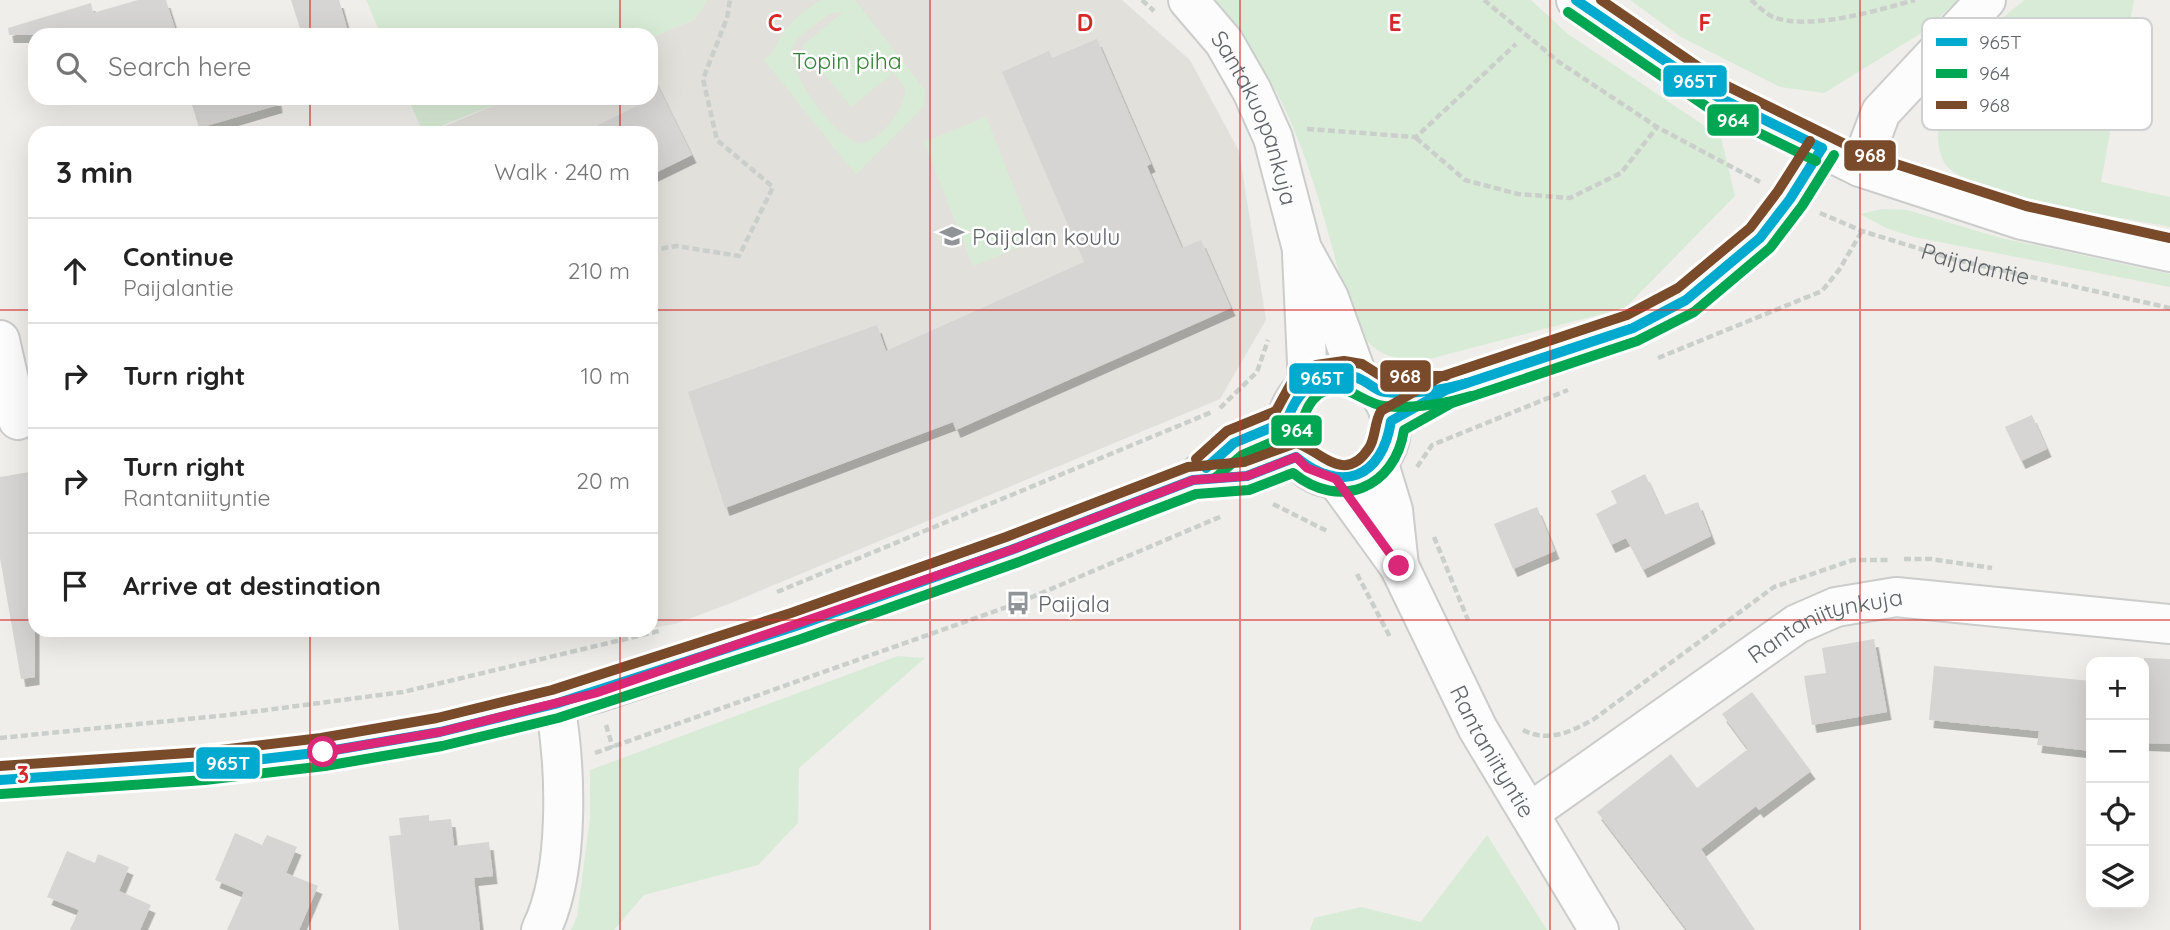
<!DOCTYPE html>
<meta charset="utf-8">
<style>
:root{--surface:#fff;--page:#f6f6f6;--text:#222;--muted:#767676;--line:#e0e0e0}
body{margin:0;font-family:Quicksand,sans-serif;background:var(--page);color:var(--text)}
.controls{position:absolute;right:21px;bottom:21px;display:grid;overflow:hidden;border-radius:14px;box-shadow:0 7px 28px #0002}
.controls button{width:63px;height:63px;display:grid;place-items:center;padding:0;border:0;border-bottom:2px solid var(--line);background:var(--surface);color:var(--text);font:35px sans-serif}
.stop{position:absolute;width:21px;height:21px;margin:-16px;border:5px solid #db2777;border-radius:50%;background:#fff}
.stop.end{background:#db2777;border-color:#fff;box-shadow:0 2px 7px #0008}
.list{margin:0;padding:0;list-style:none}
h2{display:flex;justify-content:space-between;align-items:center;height:91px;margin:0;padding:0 28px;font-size:30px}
h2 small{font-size:23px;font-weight:400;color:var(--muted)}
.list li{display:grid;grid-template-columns:46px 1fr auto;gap:21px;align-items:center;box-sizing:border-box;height:105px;padding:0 28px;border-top:2px solid var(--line)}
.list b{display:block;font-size:26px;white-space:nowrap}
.list p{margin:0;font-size:23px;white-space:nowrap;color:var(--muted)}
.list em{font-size:23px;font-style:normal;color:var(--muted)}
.icon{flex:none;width:38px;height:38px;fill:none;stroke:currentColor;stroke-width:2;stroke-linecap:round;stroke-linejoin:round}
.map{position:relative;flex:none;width:2170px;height:930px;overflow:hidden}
.search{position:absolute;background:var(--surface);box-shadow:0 7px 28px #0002;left:28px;top:28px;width:630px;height:77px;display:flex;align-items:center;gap:18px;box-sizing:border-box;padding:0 24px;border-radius:21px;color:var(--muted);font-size:26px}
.panel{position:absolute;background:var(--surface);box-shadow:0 7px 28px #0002;left:28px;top:126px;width:630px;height:511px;border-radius:21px}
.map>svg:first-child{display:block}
</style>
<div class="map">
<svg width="2170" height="930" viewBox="0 0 2170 930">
<defs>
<filter id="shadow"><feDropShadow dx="4.5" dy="8" stdDeviation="0" flood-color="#0004"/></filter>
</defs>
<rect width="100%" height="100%" fill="#efeeea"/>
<path fill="#e2e0da" d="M 707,0 L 1122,0 L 1190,60 L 1239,151 L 1266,320 L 1220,399 L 726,605 L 675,624 L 651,628 L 651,133 L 429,133 L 511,98 L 651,98 L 651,38 L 695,19 Z"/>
<g fill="#d8ebd6" fill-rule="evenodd">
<path d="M 366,0 L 707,0 L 695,19 L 651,38 L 651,35 L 381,35 Z"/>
<path d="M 821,0 L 855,0 L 925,90 L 924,106 L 856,175 L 764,60 C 778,48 774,47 782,34 C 791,21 808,7 821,0 ZM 843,12 L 802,46 L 851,107 L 892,74 L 852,23 L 905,88 C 906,109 882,138 861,144 C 837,139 784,72 794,45 C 797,37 807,31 814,26 C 823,18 830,12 843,12 Z"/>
<path d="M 1212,0 L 1531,0 L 1568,34 L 1721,137 L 1735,196 L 1625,308 L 1433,358 C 1392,362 1375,357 1352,321 C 1332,250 1316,174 1284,107 C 1265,68 1238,33 1212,0 Z"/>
<path d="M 1630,0 L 1958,0 L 1923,32 L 1824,93 L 1780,87 L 1681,37 Z"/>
<path d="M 2025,0 L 2134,0 L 2101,182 L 2170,197 L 2170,227 C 2129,219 1967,194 1946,165 C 1931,143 1939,104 1952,84 C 1971,54 1996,20 2025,0 Z"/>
<path d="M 408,98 L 511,98 L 423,133 Z"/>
<path d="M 986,117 L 1035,241 L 973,266 L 924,142 Z"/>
<path d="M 1883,209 L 1907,210 L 2001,238 L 2170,274 L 2170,287 L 1914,237 L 1886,228 L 1860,214 Z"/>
<path d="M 898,656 L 925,658 L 799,768 L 798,823 L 758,865 L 644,895 L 614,930 L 571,930 L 577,917 L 590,818 L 590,770 Z"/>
<path d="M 1487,835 L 1547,930 L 1310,930 L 1314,918 L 1361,907 L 1421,922 Z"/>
</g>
<g fill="#d6d5d3" filter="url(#shadow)">
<path d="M 138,0 L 166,0 L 177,35 L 9,35 L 8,28 L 91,3 L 93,13 Z"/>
<path d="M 291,0 L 339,0 L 349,35 L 302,35 Z"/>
<path d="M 1097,39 L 1151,164 L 1147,166 L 1182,248 L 1201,240 L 1231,308 L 956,430 L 953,422 L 725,508 L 688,392 L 877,325 L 886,351 L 1084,262 L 1002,72 L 1049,51 L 1052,58 Z"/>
<path d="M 651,72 L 692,155 L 651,175 L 651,133 L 582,133 L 651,99 Z"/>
<path d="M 190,98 L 277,98 L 278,105 L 199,128 Z"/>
<path d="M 2032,415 L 2047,449 L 2021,461 L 2005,427 Z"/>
<path d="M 35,471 L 35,677 L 21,679 L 0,558 L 0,477 Z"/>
<path d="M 1645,474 L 1664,515 L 1698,502 L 1711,536 L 1643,570 L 1626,538 L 1611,545 L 1596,514 L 1617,503 L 1611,491 Z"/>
<path d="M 1537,507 L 1555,551 L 1513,569 L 1494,524 Z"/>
<path d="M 1874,639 L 1887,712 L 1812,725 L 1804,676 L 1826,673 L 1822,648 Z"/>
<path d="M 2144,658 L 2170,659 L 2170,744 L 2144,743 Z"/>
<path d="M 1934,666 L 2091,681 L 2091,751 L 2037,745 L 2039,731 L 1929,720 Z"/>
<path d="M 1752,692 L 1811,771 L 1759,810 L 1756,806 L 1701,849 L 1755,930 L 1687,930 L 1597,812 L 1671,754 L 1697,788 L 1748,749 L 1722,714 Z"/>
<path d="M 429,815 L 429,821 L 451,819 L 454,846 L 489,842 L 493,876 L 474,878 L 480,930 L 399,930 L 389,836 L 401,835 L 399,818 Z"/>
<path d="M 235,833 L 262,845 L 267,835 L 297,847 L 286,873 L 318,886 L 299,930 L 227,930 L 244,892 L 215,880 Z"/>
<path d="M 67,851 L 95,863 L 98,854 L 129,867 L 119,891 L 151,905 L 140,930 L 70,930 L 79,910 L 47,897 Z"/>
</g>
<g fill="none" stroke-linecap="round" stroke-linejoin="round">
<g stroke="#cbcccc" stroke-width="42">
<g id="minor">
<path id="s2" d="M 1188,0 L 1224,42 L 1252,91 L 1273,138 L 1302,249 L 1329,298 L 1358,378"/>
<path d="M 1576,0 L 1718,97 L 1860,167 L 2022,220 L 2170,252"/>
<path d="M 1860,167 L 1881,112 L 1986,0"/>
<path d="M 1302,254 L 1308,384"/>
<path d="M 0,340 L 18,420"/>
<circle cx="1339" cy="427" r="52"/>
<path d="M 1391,421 L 1446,390 L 1633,328 L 1686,300 L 1760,238 L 1790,199 L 1822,148"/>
<path d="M 1378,461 L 1393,510 L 1399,566"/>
<path id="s3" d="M 1336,479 L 1399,566 L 1478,729 L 1599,930"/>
<path d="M 1193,480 L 1234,443 L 1287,421"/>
<path d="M 0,780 L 204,766 L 323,752 L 440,732 L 555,704 L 596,693 L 796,626 L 1011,550 L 1193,480 L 1247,476 L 1296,457"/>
<path id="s4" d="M 1529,813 L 1797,624 L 1836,607 L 1896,597 L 2170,624"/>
<path d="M 541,930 C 570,871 566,767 555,704"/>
</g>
</g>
<g stroke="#cacfcc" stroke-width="4.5" stroke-dasharray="7 3.5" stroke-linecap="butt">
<path d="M 1142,0 L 1154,11"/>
<path d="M 1484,0 L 1559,62 L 1657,127 L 1760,182"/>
<path d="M 1751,0 C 1757,5 1766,14 1773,17 C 1809,31 1879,10 1915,0"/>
<path d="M 1307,129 L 1416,137 L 1516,44"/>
<path d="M 1416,138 L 1465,180 L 1518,194 L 1570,198 L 1621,173 L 1657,127"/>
<path id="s1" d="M 1820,213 L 1862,231 L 1956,260 L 2170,308"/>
<path d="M 651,250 L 677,246 L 739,256 L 773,187 L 717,140 L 703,79 L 727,18 L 730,0"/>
<path d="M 1658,358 L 1822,291 L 1839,270 L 1862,231"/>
<path d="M 1220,408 L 1257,372 L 1268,340"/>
<path d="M 1417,467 L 1432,445 L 1568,390"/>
<path d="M 1273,504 L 1327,531"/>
<path d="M 1434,537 L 1468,620"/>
<path d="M 1904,559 L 1931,559 L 1992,568"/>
<path d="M 1357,574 L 1390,637"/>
<path d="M 777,592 L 1212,412"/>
<path d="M 606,725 L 613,748"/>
<path d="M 1523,730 C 1548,743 1571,732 1594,719 L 1774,587 L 1853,560 L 1888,560"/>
<path d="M 0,738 L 228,715 L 403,692 L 659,631"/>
<path d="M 595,753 L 1018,603 L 1222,516"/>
</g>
<use href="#minor" stroke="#fdfcfc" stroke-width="38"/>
<g stroke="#fff" stroke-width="16">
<g id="bus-1">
<path d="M 1576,0 L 1718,97 L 1822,148"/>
<path d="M 1206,468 L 1234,443 L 1287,421 C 1297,389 1327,362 1362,380 C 1371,384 1375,391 1385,392 C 1412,395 1442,390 1467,383"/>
<path d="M 0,780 L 204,766 L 323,752 L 440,732 L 555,704 L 796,626 L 1011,550 L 1193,480 L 1247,476 L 1296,457 C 1341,494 1382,479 1391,421 L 1446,390 L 1633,328 L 1686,300 L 1760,238 L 1790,199 L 1822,148"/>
</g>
</g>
<g stroke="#fff" stroke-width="16">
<g id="bus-2">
<path d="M 1568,12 L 1710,109 L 1816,161"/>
<path d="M 1215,478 L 1242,455 L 1296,432 C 1305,420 1305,405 1318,395 C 1344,377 1360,403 1384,406 C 1412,409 1444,404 1471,396"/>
<path d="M 1,794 L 205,780 L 325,766 L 442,746 L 558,718 L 801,639 L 1016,563 L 1196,494 L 1249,490 L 1293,473 C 1340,511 1395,488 1404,430 L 1452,403 L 1637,341 L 1694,312 L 1770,248 L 1802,206 L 1834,155"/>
</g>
</g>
<g stroke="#fff" stroke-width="16">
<g id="bus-3">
<path d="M 1601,0 L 1725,85 L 1865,154 L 2026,206 L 2170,238"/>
<path d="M 1196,459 L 1227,431 L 1276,411 L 1293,380 L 1316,365 L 1344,361 L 1362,364 L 1381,376 L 1446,376"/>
<path d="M 0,766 L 203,752 L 321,738 L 437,718 L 552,690 L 791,613 L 1006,537 L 1188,467 L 1244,462 L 1296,443 C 1318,448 1344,487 1369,448 C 1376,437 1374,423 1381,411 L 1440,377 L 1627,315 L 1678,288 L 1750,228 L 1778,191 L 1810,141"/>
</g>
</g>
<use href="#bus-1" stroke="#00a9ce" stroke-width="10"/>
<use href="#bus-2" stroke="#00a651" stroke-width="10"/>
<use href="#bus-3" stroke="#7a4b2a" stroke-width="10"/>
</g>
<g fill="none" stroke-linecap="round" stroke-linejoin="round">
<path stroke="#db2777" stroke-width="9" d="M 323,752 L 440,732 L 596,693 L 1011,550 L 1193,480 L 1247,476 L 1296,457 L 1307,468 L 1336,479 L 1399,566"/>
</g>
<path fill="none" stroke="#d62828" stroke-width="2" stroke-opacity="0.55" d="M 310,0 L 310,35M 620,0 L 620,35M 930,0 L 930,930M 1240,0 L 1240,930M 1550,0 L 1550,930M 1860,0 L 1860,930M 310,98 L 310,133M 620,98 L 620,133M 0,310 L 35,310M 651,310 L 2170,310M 0,620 L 35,620M 651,620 L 2170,620M 310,630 L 310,930M 620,630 L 620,930"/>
<defs>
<g id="school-bare" transform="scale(1.89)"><path d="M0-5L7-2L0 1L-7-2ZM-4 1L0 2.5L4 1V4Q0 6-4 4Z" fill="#919496" stroke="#fff" stroke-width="2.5" paint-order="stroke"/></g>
<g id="bus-bare" transform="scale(1.89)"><path d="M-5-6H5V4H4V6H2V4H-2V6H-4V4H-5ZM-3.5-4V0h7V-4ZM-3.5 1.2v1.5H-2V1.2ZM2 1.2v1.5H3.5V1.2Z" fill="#919496" stroke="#fff" stroke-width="2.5" paint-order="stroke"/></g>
</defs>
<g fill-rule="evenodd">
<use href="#school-bare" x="952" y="236"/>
<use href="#bus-bare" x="1018" y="603"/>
</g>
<g text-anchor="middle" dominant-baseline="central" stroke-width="5" stroke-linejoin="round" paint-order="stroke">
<g font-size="23" fill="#348238" stroke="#fff">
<text x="847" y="60">Topin piha</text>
</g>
<g font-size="23" fill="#5f6368" stroke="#fff">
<text stroke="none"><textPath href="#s2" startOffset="138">Santakuopankuja</textPath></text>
<text stroke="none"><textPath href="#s1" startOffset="164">Paijalantie</textPath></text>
<text stroke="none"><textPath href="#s4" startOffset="354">Rantaniitynkuja</textPath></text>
<text stroke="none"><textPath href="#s3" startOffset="315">Rantaniityntie</textPath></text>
</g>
<g font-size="23" fill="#5f6368" stroke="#fff" text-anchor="start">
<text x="972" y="236">Paijalan koulu</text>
<text x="1038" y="603">Paijala</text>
</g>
</g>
<rect x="1922" y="18" width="230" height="112" rx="10" fill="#fff" stroke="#cfd0d2" stroke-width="2"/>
<rect x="1936" y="38" width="31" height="8" fill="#00a9ce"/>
<rect x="1936" y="69" width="31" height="9" fill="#00a651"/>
<rect x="1936" y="101" width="31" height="8" fill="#7a4b2a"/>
<g font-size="19" fill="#5f6368">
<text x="1979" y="49">965T</text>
<text x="1979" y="80">964</text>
<text x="1979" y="112">968</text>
</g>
<g font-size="23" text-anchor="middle" font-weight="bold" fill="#d62828" stroke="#fff" stroke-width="5" stroke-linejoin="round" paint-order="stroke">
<text x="775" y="31">C</text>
<text x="1085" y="31">D</text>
<text x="1395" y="31">E</text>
<text x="1705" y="31">F</text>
<text x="23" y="783">3</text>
</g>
<g stroke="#fff" stroke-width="2.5">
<rect x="1662" y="64" width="66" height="34" rx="7" fill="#00a9ce"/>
<rect x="1706" y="103" width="54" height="34" rx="7" fill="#00a651"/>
<rect x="1843" y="139" width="54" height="33" rx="7" fill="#7a4b2a"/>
<rect x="1379" y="359" width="53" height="34" rx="7" fill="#7a4b2a"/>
<rect x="1288" y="362" width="67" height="33" rx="7" fill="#00a9ce"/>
<rect x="1270" y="414" width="53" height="33" rx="7" fill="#00a651"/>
<rect x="195" y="746" width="66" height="34" rx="7" fill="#00a9ce"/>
</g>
<g font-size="19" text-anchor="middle" font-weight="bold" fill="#fff">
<text x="1695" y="88">965T</text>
<text x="1733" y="127">964</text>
<text x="1870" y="162">968</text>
<text x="1405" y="383">968</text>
<text x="1322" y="385">965T</text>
<text x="1297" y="437">964</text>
<text x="228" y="770">965T</text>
</g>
</svg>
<div class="controls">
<button>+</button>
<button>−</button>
<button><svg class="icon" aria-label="locate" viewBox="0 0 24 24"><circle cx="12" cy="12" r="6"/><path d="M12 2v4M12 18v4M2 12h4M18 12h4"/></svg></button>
<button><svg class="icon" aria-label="layers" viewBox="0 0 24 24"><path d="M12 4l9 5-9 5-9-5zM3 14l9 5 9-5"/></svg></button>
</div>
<div class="stop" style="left:323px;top:752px"></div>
<div class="stop end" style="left:1399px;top:566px"></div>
<div class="search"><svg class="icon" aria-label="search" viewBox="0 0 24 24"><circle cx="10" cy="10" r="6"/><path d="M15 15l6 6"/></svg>Search here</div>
<section class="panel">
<h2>3 min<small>Walk · 240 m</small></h2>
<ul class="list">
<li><svg class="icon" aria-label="ahead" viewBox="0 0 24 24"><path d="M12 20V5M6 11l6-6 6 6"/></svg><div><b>Continue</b><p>Paijalantie</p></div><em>210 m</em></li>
<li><svg class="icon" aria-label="right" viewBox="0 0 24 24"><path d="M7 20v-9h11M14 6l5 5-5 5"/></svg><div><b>Turn right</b></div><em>10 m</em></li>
<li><svg class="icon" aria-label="right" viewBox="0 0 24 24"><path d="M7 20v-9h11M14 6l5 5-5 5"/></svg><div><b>Turn right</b><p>Rantaniityntie</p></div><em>20 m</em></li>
<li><svg class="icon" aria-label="arrive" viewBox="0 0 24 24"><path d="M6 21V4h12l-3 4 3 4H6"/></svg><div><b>Arrive at destination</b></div></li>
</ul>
</section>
</div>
